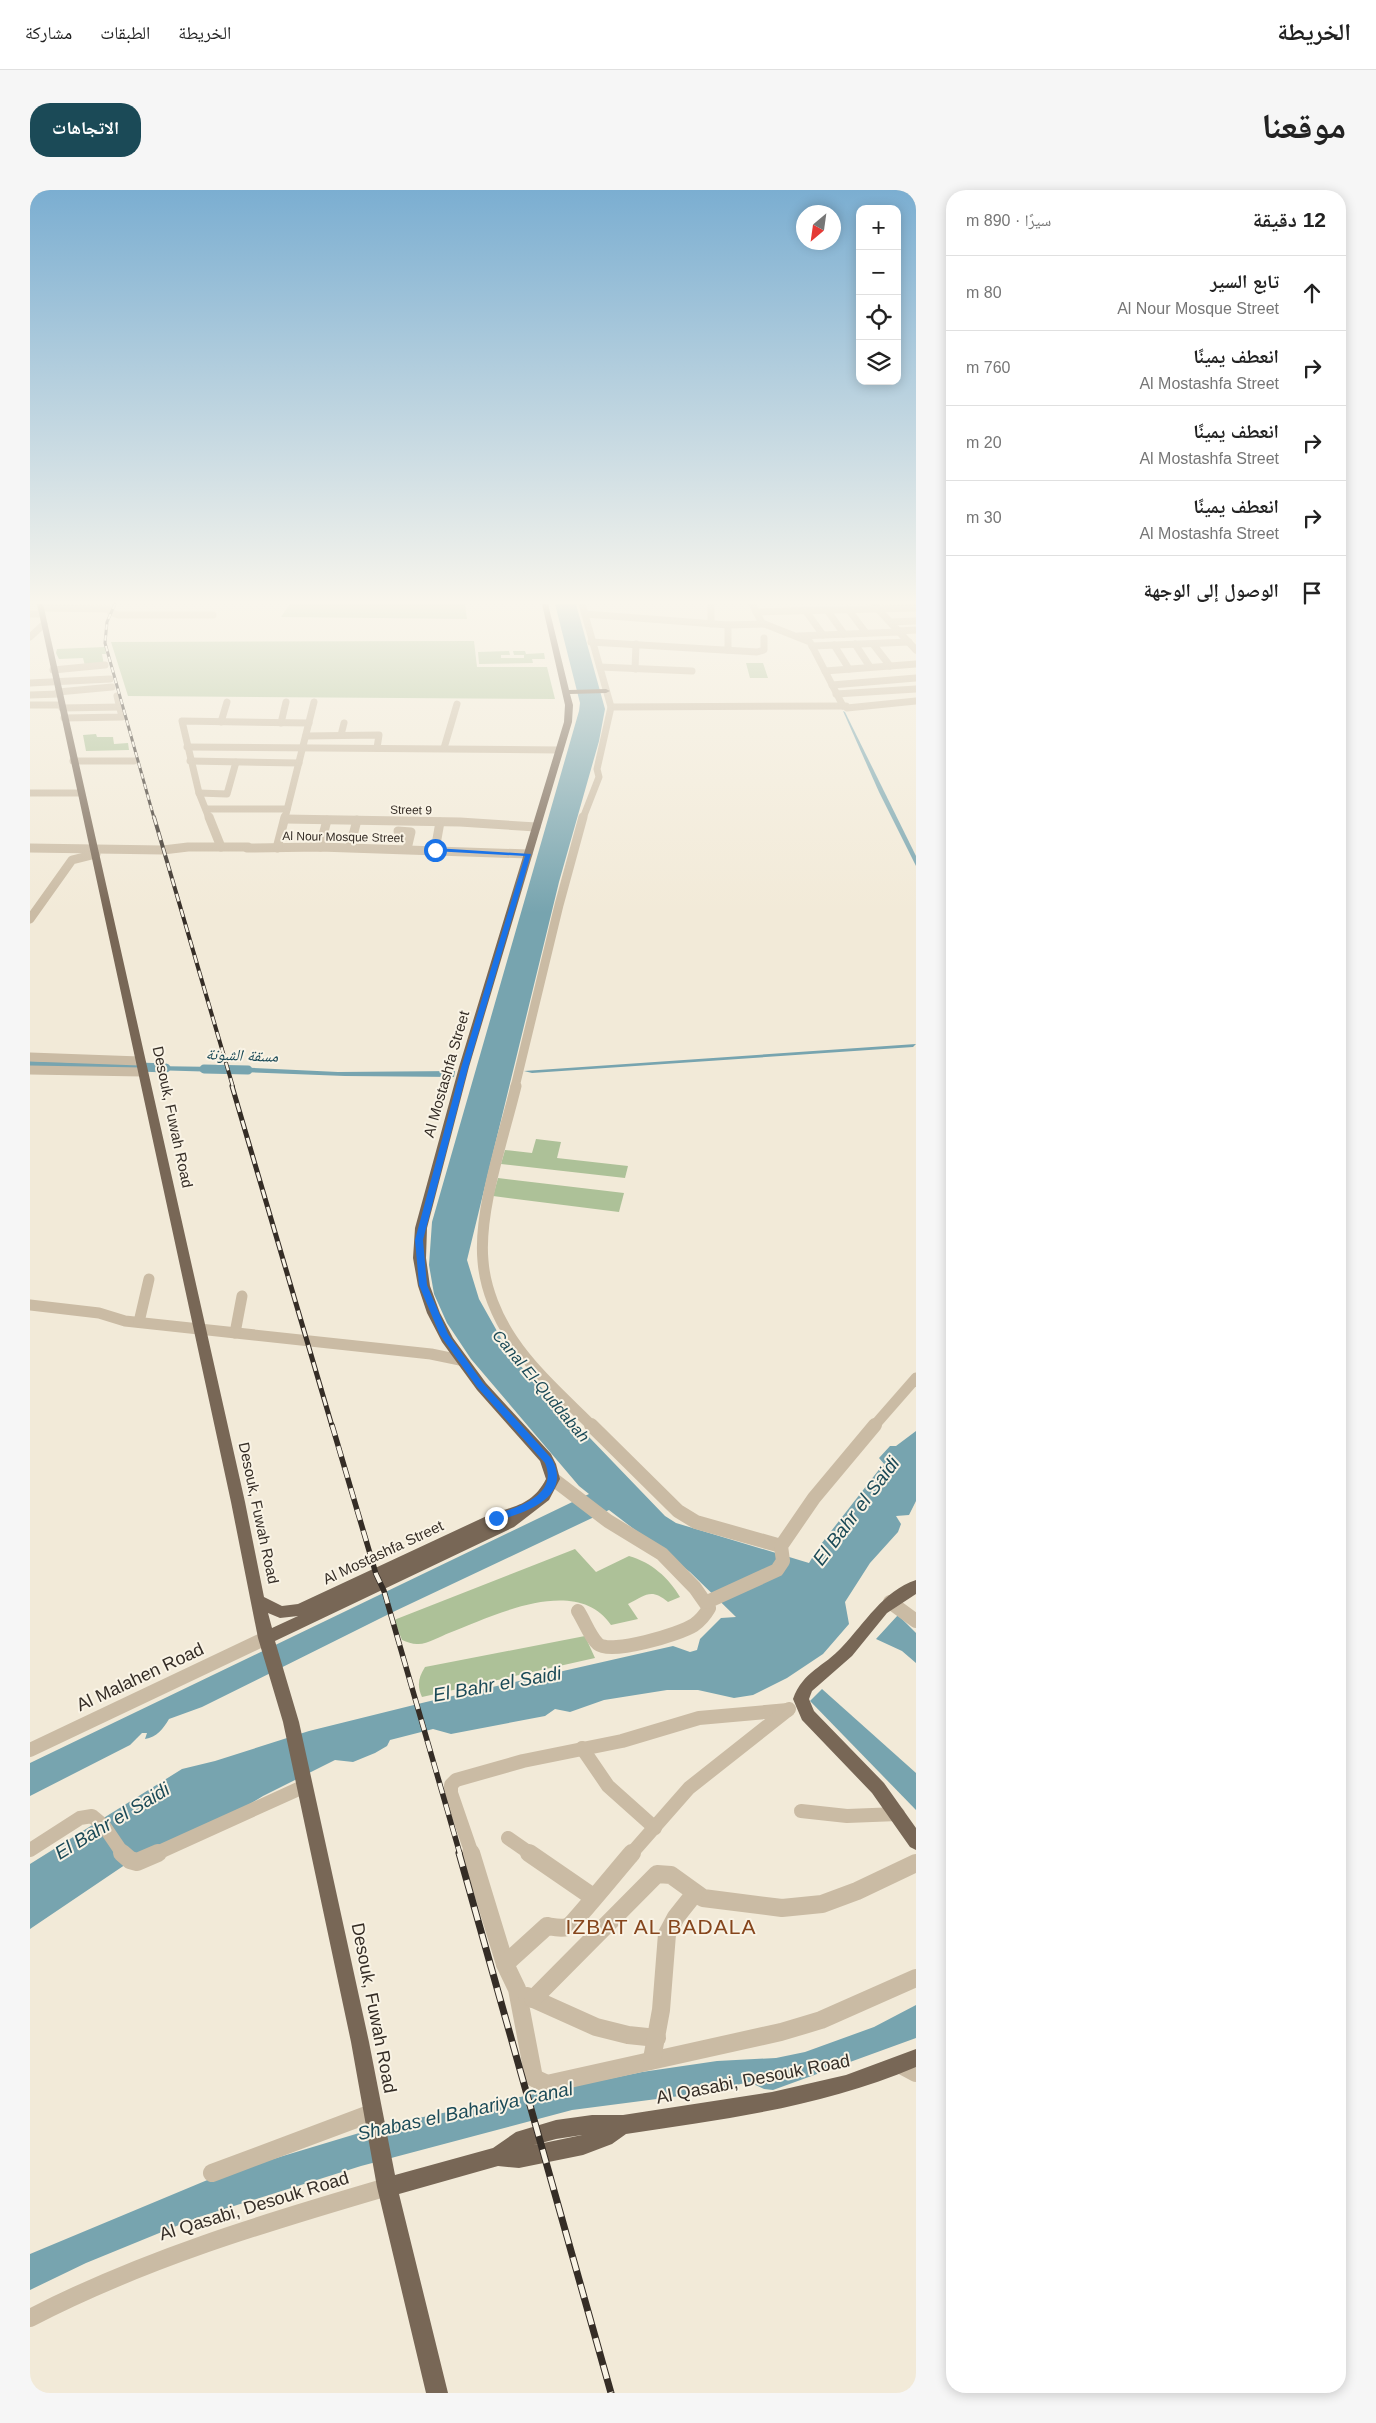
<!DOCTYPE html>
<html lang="ar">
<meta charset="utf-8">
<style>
:root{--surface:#fff;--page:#f6f6f6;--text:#222;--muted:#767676;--line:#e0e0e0;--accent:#1b4a57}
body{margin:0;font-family:Arial,"Noto Naskh Arabic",sans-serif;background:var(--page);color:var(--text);direction:rtl}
.controls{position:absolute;right:15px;top:15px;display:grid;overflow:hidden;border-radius:10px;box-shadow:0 2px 12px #0003}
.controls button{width:45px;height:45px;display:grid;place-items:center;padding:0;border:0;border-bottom:1px solid var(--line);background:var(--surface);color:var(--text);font:25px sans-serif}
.compass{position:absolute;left:766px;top:15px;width:45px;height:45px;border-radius:50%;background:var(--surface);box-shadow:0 2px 12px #0003;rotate:209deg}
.stop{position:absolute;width:15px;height:15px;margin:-11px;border:4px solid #1a73e8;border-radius:50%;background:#fff}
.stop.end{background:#1a73e8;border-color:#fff;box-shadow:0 1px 5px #0008}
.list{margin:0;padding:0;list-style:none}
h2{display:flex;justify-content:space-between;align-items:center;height:65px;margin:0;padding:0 20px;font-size:21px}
h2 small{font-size:16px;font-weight:400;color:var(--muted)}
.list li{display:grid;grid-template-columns:32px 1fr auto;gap:15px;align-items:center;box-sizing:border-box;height:75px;padding:0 20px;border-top:1px solid var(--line)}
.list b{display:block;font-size:19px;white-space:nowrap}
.list p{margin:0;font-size:16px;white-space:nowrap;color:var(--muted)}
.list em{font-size:16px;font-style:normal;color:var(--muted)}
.icon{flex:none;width:28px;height:28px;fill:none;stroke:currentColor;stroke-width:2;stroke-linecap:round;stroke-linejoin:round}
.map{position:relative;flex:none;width:886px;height:2203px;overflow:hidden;direction:ltr;border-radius:20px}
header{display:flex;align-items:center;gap:30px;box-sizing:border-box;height:70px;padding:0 25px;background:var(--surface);border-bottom:1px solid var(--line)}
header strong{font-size:24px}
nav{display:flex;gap:28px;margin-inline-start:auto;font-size:18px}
.intro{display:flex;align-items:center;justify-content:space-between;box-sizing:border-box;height:120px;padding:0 30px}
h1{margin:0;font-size:35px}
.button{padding:12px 22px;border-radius:20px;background:var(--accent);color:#fff;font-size:18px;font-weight:700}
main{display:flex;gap:30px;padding:0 30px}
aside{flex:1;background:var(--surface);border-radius:20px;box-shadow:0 2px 12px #0003}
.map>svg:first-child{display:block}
</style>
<header>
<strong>الخريطة</strong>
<nav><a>الخريطة</a><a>الطبقات</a><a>مشاركة</a></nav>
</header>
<div class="intro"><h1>موقعنا</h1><a class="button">الاتجاهات</a></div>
<main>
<aside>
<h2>12 دقيقة<small>سيرًا · 890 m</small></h2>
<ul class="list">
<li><svg class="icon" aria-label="ahead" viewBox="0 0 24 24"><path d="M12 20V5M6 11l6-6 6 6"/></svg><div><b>تابع السير</b><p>Al Nour Mosque Street</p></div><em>80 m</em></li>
<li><svg class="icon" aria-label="right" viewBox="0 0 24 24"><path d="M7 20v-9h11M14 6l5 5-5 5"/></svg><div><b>انعطف يمينًا</b><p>Al Mostashfa Street</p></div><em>760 m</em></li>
<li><svg class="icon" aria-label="right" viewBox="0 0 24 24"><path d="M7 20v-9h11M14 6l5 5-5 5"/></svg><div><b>انعطف يمينًا</b><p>Al Mostashfa Street</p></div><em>20 m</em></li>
<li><svg class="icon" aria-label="right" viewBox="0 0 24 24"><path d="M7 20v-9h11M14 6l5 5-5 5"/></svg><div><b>انعطف يمينًا</b><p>Al Mostashfa Street</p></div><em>30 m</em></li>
<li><svg class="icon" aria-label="arrive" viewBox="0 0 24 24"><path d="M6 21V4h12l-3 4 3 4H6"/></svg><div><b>الوصول إلى الوجهة</b></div></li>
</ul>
</aside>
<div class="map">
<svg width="886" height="2203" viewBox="0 0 886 2203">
<rect width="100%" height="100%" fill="#f2ead8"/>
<g fill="#adc198">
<path d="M 260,414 L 435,414 L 437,429 L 251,427 Z"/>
<path d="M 444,451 L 447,477 L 517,477 L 525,509 L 98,506 L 81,452 Z"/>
<path d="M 75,457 L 76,464 L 72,464 L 74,475 L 55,476 L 53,468 L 29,469 L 26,463 L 27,459 Z"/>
<path d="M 479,461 L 480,465 L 471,465 L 471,468 L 494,468 L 494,465 L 484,465 L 483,461 L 495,461 L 496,464 L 514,463 L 515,469 L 502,469 L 503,473 L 449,474 L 448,462 Z"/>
<path d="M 716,473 L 733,473 L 738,488 L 720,488 Z"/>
<path d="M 66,544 L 67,547 L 83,547 L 84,554 L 98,553 L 99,560 L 56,561 L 53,545 Z"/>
<path d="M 506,949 L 531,952 L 527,968 L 598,976 L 595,988 L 471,974 L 475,960 L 502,963 Z"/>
<path d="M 468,988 L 594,1003 L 589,1022 L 463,1006 Z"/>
<path d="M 545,1359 L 566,1382 L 599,1366 C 621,1372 639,1388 650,1407 L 638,1412 C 621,1398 616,1405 598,1414 L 608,1429 L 581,1435 C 546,1384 463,1426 419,1443 C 411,1446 396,1455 387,1454 C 382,1454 377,1452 372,1450 L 364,1430 Z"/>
<path d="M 555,1446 L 565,1468 L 392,1507 C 387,1496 388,1488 395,1477 Z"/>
</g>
<g fill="#77a4af">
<path d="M 525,414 L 546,414 L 575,519 L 569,551 L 529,692 L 437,1070 L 449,1109 L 481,1166 L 635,1326 L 646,1333 L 779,1373 L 788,1358 L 851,1277 L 855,1275 L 849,1268 L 860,1256 L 866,1256 L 886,1241 L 886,1311 L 879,1325 L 866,1326 L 871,1334 L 868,1342 L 840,1373 L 815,1412 L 819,1434 L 793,1464 L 757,1488 L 723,1505 L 704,1508 L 668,1500 L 637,1500 L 574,1510 L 540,1522 L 525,1519 L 515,1526 L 421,1544 L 403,1539 L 360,1550 L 357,1556 L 345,1563 L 323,1572 L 305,1570 L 233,1606 L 187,1634 L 114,1662 L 0,1739 L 0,1674 L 152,1579 L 185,1571 L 279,1541 L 396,1512 L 643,1456 L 660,1462 L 667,1460 L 670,1449 L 691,1428 L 706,1427 L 660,1382 L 579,1320 L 363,1422 L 172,1517 L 139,1529 C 133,1539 127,1547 115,1549 L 117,1543 L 112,1543 L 100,1555 L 0,1606 L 0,1573 L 559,1304 L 549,1296 L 441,1169 L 417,1133 L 404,1104 L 399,1075 L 402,1032 L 549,521 L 550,513 Z"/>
<path d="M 813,521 L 815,522 L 886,666 L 886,676 L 849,602 Z"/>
<path d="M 886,854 L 883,857 L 502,883 L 494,881 Z"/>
<path d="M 0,871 L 95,874 L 95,879 L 0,876 Z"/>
<path d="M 121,876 L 189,877 L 190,882 L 121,880 Z"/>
<path d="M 203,877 L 308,882 L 425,881 L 424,887 L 315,886 L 211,882 L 204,881 Z"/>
<path d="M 868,1425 L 886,1443 L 886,1473 L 872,1461 L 846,1449 Z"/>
<path d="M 792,1499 L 886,1583 L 886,1620 L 780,1511 Z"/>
<path d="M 886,1815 L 886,1848 L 743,1900 L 734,1899 L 719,1892 L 673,1903 L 542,1920 L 331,1976 L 166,2028 L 56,2073 L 0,2100 L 0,2064 L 187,1986 L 359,1934 L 612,1882 L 687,1871 L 746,1868 L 775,1862 L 844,1837 Z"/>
</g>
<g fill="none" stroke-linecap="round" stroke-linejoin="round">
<g stroke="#77a4af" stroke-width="9">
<path d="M 82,876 L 136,878"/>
<path d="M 174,879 L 218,880"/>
</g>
<g stroke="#cabba4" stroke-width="7">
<path d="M 552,414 L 581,517 L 567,579 L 569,587 L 553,628"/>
<path d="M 681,414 L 681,434"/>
<path d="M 722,414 L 732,433 L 780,452 L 813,516"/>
<path d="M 845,416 L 886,460"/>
<path d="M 11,418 L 79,419 L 80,422 L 88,425 L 183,425"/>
<path d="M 818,419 L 836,443"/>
<path d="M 775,420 L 793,445"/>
<path d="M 797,420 L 814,444"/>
<path d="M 726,422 L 886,418"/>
<path d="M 0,424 L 12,424"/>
<path d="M 555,424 L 698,435 L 734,434"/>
<path d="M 861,432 L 886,431"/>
<path d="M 698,435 L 698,460"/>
<path d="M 868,441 L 886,440"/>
<path d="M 768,446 L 869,442"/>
<path d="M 0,447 L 14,434"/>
<path d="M 561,452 L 727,462 L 734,460 L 734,448"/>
<path d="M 825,454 L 840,477"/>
<path d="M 843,454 L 860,476"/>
<path d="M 804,455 L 819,479"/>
<path d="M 782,456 L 879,452"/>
<path d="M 570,477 L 662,481"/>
<path d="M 605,479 L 606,454"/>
<path d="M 23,480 L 75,475"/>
<path d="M 795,481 L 886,474"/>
<path d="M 0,493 L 80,489"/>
<path d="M 802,495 L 886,488"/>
<path d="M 28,502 L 82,497"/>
<path d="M 806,504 L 886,499"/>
<path d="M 0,505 L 29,504"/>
<path d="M 0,515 L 31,515"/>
<path d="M 581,517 L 816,516"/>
<path d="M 32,518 L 90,517"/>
<path d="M 817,518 L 886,511"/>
<path d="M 34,528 L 92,527 L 87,506"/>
<path d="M 191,532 L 197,512"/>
<path d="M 251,533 L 256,512"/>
<path d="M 311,545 L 314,533"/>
<path d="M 276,546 L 349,545 L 347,558"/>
<path d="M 157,557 L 530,560"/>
<path d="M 414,558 L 427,514"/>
<path d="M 43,571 L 104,571"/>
<path d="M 160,571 L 269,573"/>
<path d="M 0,603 L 51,603"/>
<path d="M 169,603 L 197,604 L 206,572"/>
<path d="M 176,619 L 257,619"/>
<path d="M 179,628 L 169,603 L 152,531 L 279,533"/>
<path d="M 255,628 L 284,512"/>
</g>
<g stroke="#cabba4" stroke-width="9">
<path d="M 179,627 L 191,657"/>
<path d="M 255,629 L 430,632 L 506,637"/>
<path d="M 368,641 L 381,642 L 377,659"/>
<path d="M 290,657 L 297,630"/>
<path d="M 320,657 L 327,630"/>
<path d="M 0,658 L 133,660 L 158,657 L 218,657"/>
<path d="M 217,658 L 290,657 L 498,664"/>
<path d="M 247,658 L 255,627"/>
<path d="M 405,660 L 410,632"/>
<path d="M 0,729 L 42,670 L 66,664"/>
<path d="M 0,867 L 110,871"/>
<path d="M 0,880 L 112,882"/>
<path d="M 485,897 L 529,715 L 553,627"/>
</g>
<g stroke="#cabba4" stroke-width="11">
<path d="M 486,896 C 474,946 448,1021 453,1071 C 455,1098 467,1127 482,1149 C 504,1182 534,1208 562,1236"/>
<path d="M 0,1115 L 69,1123 L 95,1131 L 401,1164 L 430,1170"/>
<path d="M 109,1132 L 119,1089"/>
<path d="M 205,1143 L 212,1106"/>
<path d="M 844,1236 L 886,1188"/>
</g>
<g stroke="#cabba4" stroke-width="14">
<path d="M 561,1235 L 648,1321 L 666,1332 L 751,1356"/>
<path d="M 523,1289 L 578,1331 L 632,1364 L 665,1398 L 679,1418 C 675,1425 671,1430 664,1435 C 650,1444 581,1465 568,1454 C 560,1447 554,1430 548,1421"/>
<path d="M 677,1412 L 747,1380 L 753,1371 L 751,1356 L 784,1308 L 845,1235"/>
<path d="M 860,1412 L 886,1431"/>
<path d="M 552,1558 L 578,1596 L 625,1638"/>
<path d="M 0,1560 L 236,1448"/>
<path d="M 771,1621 L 817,1626 L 868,1624"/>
<path d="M 478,1648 L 501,1664"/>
<path d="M 0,1660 L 50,1628 L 62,1626 L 74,1636 L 93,1664"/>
<path d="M 125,1664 L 275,1596"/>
<path d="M 442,1664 L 421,1603 L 421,1595 L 426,1590 L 493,1571 L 592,1551 L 669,1528 L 758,1520"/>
<path d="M 601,1664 L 659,1598 L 759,1519"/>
</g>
<g stroke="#cabba4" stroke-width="18">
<path d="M 92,1663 L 100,1670 L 107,1672 L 128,1663"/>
<path d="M 441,1663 L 475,1774 L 487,1799 L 504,1888 L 517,1894 L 751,1842 L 791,1830 L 886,1788"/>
<path d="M 499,1663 L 563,1707"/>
<path d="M 475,1774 L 517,1736 C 523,1737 531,1739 537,1737 C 543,1735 593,1673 602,1663"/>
<path d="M 497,1806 L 566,1837 L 598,1845 L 627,1848"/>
<path d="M 503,1809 L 627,1684 L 641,1685 L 673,1708 L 752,1718 L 792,1714 L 827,1701 L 886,1673"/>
<path d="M 622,1869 L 631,1820 L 637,1744 L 646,1727 L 665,1703"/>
<path d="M 871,1875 L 886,1883"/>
<path d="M 182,1983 L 342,1923"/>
<path d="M 0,2128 C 114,2069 234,2033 357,1997"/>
</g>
<g fill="#786756" fill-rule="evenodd">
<path d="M 7,414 L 13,414 L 215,1312 L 234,1407 L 252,1416 L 268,1414 L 461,1324 C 486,1316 503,1314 516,1289 L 510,1271 L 447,1200 L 412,1152 L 397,1123 L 388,1096 L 383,1068 L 385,1038 L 429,877 L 534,532 L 535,515 L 512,414 L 518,414 L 539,500 L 576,499 L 580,501 L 576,503 L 540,504 L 543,515 L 542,532 L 439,877 L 397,1038 L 396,1068 L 400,1096 L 410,1123 L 423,1148 L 456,1193 L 521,1264 L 526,1274 L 530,1289 L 519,1310 L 484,1337 L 245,1451 L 269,1532 L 339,1852 L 365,1985 L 463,1958 L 486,1942 L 526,1930 L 562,1925 L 593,1925 L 742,1902 L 816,1885 L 886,1859 L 886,1877 C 792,1917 696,1929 596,1944 L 582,1954 L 553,1965 L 489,1978 L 468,1976 L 369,2004 L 418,2203 L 396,2203 L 347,1997 L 321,1852 L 253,1532 L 228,1448 L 201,1312 ZM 238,1423 L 250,1428 L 268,1426 L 242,1438 ZM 552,1945 L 504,1955 L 526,1949 Z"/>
<path d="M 886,1390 L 886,1404 L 857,1423 L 822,1466 L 782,1501 L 779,1509 L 784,1521 L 854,1593 L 886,1638 L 886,1660 L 880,1657 L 842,1603 L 772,1530 L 763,1509 C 773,1481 794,1477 812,1457 C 835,1433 853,1401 886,1390 Z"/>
</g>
<g stroke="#352d26" stroke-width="3">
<path id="rail-far4" d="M 85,414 L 77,432 L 75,453 L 124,628"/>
</g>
<g stroke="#352d26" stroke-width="4">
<path id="rail-far3" d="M 124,627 L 203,897"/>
</g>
<g stroke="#352d26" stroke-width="5">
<path id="rail-far2" d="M 202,896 L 302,1236"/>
</g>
<g stroke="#352d26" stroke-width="5.5">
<path id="rail-far1" d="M 302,1235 L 346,1384 L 354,1401 L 430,1664"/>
</g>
<g stroke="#352d26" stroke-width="7">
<path id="rail" d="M 429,1663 L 581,2203"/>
</g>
<use href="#rail-far4" stroke="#f9f3e5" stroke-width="2" stroke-dasharray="5.5" stroke-linecap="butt"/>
<use href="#rail-far3" stroke="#f9f3e5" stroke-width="2.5" stroke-dasharray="8" stroke-linecap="butt"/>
<use href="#rail-far2" stroke="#f9f3e5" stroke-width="3" stroke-dasharray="9" stroke-linecap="butt"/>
<use href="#rail-far1" stroke="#f9f3e5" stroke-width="4" stroke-dasharray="11" stroke-linecap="butt"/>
<use href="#rail" stroke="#f9f3e5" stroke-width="5" stroke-dasharray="14" stroke-linecap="butt"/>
</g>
<linearGradient id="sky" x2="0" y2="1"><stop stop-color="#7baed1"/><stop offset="0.57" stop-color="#f9f6ed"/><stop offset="1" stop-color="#f9f6ed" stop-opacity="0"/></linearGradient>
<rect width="886" height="723" fill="url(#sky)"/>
<path fill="#1a73e8" d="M 405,658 L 501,664 L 438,878 L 393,1050 L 397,1095 L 418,1144 L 453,1193 L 522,1269 C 543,1308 494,1323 466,1331 L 463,1330 L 463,1325 C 486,1318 529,1306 515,1273 L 447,1197 L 410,1145 L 389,1095 L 385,1050 L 431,878 L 495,666 L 403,661 Z"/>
<g text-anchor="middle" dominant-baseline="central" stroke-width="4" stroke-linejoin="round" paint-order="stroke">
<g font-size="12" fill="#352d26" stroke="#f9f3e5">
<text transform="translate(381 620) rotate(1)">Street 9</text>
<text transform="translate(313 647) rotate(1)">Al Nour Mosque Street</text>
</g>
<g font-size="15" fill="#352d26" stroke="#f9f3e5">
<text transform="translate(416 884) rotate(-74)">Al Mostashfa Street</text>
<text transform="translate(143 927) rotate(78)">Desouk, Fuwah Road</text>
<text transform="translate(229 1323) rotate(78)">Desouk, Fuwah Road</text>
<text transform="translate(353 1362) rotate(-25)">Al Mostashfa Street</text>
</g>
<g font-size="16" font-style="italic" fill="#1b4a57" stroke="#f9f3e5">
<text transform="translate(212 865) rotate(2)">مسقة الشونة</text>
<text transform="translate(511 1196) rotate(50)">Canal El-Quddabah</text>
</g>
<g font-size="18" fill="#352d26" stroke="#f9f3e5">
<text transform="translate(110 1487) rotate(-25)">Al Malahen Road</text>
<text transform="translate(344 1818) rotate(79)">Desouk, Fuwah Road</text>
<text transform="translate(723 1889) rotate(-11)">Al Qasabi, Desouk Road</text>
<text transform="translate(224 2016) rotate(-17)">Al Qasabi, Desouk Road</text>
</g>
<g font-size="19" font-style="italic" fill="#1b4a57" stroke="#f9f3e5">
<text transform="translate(826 1321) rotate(-53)">El Bahr el Saidi</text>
<text transform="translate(467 1494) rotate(-10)">El Bahr el Saidi</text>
<text transform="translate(82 1631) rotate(-31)">El Bahr el Saidi</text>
<text transform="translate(435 1921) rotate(-12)">Shabas el Bahariya Canal</text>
</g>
<g font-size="21" letter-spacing="1" fill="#86461d" stroke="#f9f3e5">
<text x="631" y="1736">IZBAT AL BADALA</text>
</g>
</g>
</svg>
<div class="controls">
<button>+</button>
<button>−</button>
<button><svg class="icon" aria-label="locate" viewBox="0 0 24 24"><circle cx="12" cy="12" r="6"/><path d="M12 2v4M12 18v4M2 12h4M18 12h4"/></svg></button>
<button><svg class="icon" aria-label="layers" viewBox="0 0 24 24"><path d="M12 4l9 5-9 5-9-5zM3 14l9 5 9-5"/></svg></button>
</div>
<svg class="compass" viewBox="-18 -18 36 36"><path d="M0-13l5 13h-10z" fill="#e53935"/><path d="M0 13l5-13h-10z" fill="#767676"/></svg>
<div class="stop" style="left:405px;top:660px"></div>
<div class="stop end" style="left:466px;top:1328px"></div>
</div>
</main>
